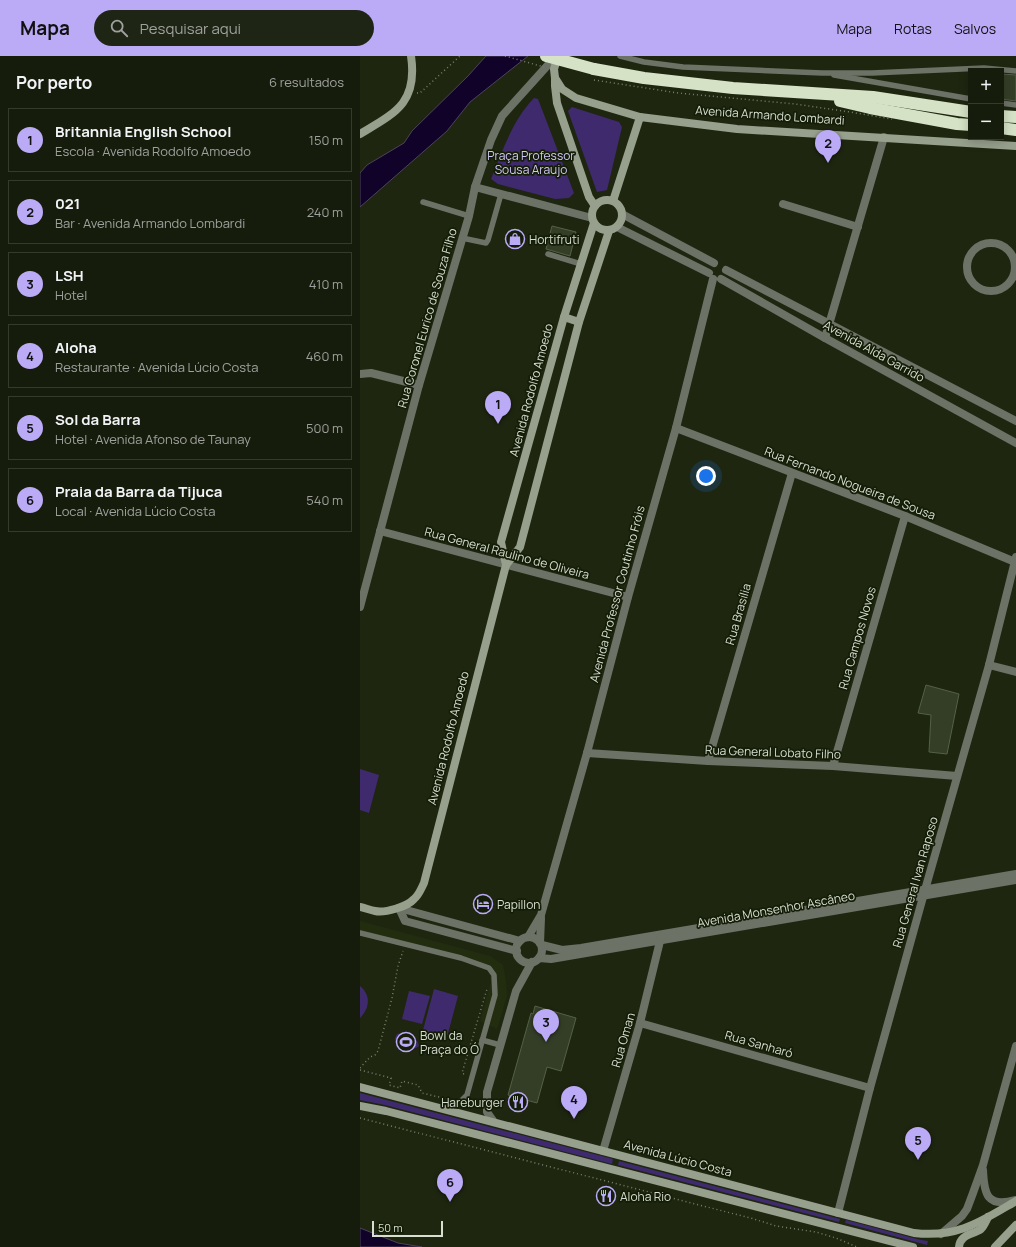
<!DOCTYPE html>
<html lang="pt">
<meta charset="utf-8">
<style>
:root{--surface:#161c0c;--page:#1f2515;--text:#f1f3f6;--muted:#9ea19d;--line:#353a2d;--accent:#bbaaf6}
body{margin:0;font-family:Manrope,sans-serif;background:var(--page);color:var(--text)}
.controls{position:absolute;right:12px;top:12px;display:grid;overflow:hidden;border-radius:0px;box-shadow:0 2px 10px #0003}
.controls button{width:36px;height:36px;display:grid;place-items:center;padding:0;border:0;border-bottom:1px solid var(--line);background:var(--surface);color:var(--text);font:20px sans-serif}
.scale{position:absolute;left:12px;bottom:10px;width:71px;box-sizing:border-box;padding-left:4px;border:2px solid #d8ded0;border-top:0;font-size:11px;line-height:14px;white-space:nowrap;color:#d8ded0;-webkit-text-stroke:3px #141d07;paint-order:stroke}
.you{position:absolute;left:346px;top:420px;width:14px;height:14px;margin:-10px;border:3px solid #fff;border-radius:50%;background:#1a73e8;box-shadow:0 0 0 6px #1a73e833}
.badge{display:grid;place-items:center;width:26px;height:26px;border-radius:50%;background:var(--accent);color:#111;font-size:13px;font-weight:700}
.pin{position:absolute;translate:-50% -33px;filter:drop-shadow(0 1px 2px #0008)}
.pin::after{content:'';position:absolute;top:21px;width:14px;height:12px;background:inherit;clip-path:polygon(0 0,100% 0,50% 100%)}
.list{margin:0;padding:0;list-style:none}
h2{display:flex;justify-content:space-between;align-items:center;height:52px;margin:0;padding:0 16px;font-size:17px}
h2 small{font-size:13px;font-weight:400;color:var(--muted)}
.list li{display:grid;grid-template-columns:26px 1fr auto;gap:12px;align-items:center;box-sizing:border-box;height:64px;margin:0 8px 8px;padding:0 8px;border:1px solid var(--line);border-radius:0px}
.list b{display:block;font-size:15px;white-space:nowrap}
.list p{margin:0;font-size:13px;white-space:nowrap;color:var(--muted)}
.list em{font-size:13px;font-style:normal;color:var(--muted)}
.icon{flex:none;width:22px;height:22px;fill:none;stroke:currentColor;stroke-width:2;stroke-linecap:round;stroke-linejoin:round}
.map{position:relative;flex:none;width:656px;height:1191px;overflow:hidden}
header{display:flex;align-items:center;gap:24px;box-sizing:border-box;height:56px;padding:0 20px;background:var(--accent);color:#111}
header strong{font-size:19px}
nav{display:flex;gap:22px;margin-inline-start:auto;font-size:14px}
.search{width:280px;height:36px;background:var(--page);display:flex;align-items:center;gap:10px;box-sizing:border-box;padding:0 14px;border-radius:22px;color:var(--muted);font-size:15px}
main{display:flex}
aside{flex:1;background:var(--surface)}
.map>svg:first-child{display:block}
</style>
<header>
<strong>Mapa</strong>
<div class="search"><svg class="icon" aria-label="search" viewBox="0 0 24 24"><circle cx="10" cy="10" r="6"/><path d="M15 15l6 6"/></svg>Pesquisar aqui</div>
<nav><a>Mapa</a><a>Rotas</a><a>Salvos</a></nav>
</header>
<main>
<aside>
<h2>Por perto<small>6 resultados</small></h2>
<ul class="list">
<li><span class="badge">1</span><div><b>Britannia English School</b><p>Escola · Avenida Rodolfo Amoedo</p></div><em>150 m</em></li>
<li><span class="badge">2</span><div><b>021</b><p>Bar · Avenida Armando Lombardi</p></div><em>240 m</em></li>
<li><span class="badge">3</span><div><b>LSH</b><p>Hotel</p></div><em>410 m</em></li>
<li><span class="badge">4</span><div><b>Aloha</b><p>Restaurante · Avenida Lúcio Costa</p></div><em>460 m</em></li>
<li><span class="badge">5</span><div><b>Sol da Barra</b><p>Hotel · Avenida Afonso de Taunay</p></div><em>500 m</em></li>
<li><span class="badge">6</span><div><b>Praia da Barra da Tijuca</b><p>Local · Avenida Lúcio Costa</p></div><em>540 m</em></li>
</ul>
</aside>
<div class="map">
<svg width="656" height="1191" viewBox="0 0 656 1191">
<rect width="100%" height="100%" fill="#1e2610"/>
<path fill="#222d10" d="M 0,865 L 130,900 L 143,909 L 146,925 L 147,940 L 137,973 L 120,965 L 131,926 L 130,919 L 126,913 L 115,907 L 0,880 Z"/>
<g fill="#3f2a6e">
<path d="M 174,42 L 178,43 L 214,137 L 209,142 L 195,143 L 138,128 L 131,123 C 143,94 152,65 174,42 Z"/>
<path d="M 212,51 L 259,66 L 262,71 L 247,134 L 237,136 L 208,55 Z"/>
<path d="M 0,713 L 19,719 L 9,757 L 0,754 Z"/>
<path d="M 0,930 C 11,939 10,952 0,962 Z"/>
<path d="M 74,933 L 98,940 L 86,985 L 62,978 Z"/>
<path d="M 49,935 L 70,940 L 62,968 L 42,963 Z"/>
<path d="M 41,977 C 50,980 57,980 59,990 C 51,998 28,991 37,978 Z"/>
<path d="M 0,1037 L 253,1103 L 252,1108 L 25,1049 L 0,1044 Z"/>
<path d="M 259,1105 L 480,1163 L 479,1166 L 258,1109 Z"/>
<path d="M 486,1164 L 561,1184 L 568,1185 L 567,1189 L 485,1167 Z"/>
</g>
<g fill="#100229" stroke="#4c445b">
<path d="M 126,0 L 168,0 L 110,46 L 87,75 L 0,151 L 0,117 L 7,109 L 44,87 L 52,75 L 108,20 Z"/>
<path d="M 0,1172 L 38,1187 L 62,1191 L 0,1191 Z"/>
</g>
<g fill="#343e27" stroke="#556048">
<path d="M 641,18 L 656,19 L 656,45 L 641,43 Z"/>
<path d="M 192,170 L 216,176 L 210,200 L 186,193 Z"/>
<path d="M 566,629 L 599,638 L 587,698 L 569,696 L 571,659 L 558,657 Z"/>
<path d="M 175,950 L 216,962 L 201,1015 L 187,1011 L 177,1047 L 148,1039 L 171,957 L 173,958 Z"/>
</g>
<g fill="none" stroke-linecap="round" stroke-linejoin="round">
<g stroke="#79806e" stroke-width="1.5" stroke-dasharray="1 3" stroke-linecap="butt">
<path d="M 57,37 L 60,37 L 100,0"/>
<path d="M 0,1012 L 10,1001 L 15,999 L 18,995 L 32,942 L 38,910 L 43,895"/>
<path d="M 0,1014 L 31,1022 L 29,1029 L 40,1032 L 42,1025 L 58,1029 L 62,1037 L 83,1042"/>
<path d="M 104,1018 L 102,1017 L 127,933"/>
<path d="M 0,1062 L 394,1163 L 416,1170 L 456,1176 L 476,1182 L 497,1191"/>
</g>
<g stroke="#6d7267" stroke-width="5.5">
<path d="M 260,0 L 284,6 L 323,11 L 462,17 L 512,17 L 624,12 L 656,15"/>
<path d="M 474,19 L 611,43"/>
<path d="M 641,47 L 656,49"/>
<path d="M 63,146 L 109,160"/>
<path d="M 102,182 L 126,187 L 128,184 L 141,138"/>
<path d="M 188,198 L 221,208"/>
<path d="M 0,877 L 101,902 L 129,912 L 134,919 L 135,939 L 107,1039 C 100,1048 92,1049 81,1051"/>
<path d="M 122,984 L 140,989"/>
</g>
<g stroke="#6d7267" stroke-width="8">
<path d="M 115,131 L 232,162"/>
<path d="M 423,148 L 498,171"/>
<path d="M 262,158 L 354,207"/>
<path d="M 257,171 L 349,217"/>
<circle cx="631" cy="211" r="24"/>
<path d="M 366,214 L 656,365"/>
<path d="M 361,223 L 465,282 L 656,387"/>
<path d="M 465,282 L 524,81"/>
<path d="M 0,318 L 11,317 L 59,329"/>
<path d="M 316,372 L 545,460 L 655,506"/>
<path d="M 20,475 L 268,541"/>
<path d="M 0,551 L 59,329 L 109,160 L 115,131 L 131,84 L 142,60 L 196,0"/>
<path d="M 629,609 L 656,616"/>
<path d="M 227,697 L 348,705 L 473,710 L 597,720"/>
<path d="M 348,705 L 432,417"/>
<path d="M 473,710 L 545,460"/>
<path d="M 39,852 L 45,865 L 157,895"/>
<path d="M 39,852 L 160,885"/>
<path d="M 168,881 L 181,859 L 227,697 L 268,541 L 316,372 L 353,223"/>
<circle cx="169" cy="894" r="13"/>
<path d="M 180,887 L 181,862"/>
<path d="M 182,889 L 202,894 L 221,892 L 656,818"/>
<path d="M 179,902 L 191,903 L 656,824"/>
<path d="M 280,967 L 510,1032"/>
<path d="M 134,1066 L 127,1056 L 127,1036 L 156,935 L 172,906"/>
<path d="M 243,1095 L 280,967 L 301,881"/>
<path d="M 623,1114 C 624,1138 627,1152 655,1144"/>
<path d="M 478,1157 L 510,1032 L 563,841 L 629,609 L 656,501"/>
<path d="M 581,1178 L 602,1160 L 607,1153 L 613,1137 L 623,1109 L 656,990"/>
</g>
<g stroke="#979f8d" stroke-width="8">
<path d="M 198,0 L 194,13 L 195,22 L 202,33 L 216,42 L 280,61 L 377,73 L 656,90"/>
<path d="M 195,22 L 195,30 L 197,47 L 229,141 L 235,150"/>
<path d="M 0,78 C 35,57 58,47 51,0"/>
<circle cx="247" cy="159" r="15"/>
<path d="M 253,145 L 280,61"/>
<path d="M 204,261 L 219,266"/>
<path d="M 146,509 L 141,486 L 204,261 L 234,167"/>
<path d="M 0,851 C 5,852 10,854 15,855 C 25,857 47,851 54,843 C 59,839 61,833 64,827 L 146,509 L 160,491 L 219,266 L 249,175"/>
<path d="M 0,1031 L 554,1177 C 598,1182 620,1166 656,1145"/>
<path d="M 0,1050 L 26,1055 L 553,1191"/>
<path d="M 599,1191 C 600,1178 613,1179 621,1173 C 624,1170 626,1165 628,1161"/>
<path d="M 635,1191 L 656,1169"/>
</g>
<g stroke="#d5e2c6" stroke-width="12">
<path d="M 234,13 L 284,22 L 373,32 L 513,41 L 611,56"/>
<path d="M 480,45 L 510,52 L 597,68 L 611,69"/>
<path d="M 641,60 L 656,61"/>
<path d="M 641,72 L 656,74"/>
</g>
<g stroke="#79806e" stroke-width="1.5" stroke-dasharray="1 3" stroke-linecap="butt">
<path d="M 145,0 L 184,11"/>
<path d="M 234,24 L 318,37 L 435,48 L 490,56 L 532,63"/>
</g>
<path stroke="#d5e2c6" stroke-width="12" d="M 186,0 L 234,13"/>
</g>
<defs>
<g id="shop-ring" transform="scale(1)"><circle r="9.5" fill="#141d07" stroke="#bbaaf6" stroke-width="1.5"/><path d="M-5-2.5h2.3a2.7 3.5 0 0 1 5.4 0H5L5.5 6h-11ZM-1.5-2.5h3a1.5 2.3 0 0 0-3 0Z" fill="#bbaaf6"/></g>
<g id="hotel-ring" transform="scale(1)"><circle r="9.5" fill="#141d07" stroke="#bbaaf6" stroke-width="1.5"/><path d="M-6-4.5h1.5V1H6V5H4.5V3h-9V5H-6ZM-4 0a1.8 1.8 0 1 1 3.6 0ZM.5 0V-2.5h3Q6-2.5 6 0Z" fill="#bbaaf6"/></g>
<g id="stadium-ring" transform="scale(1)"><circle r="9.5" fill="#141d07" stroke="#bbaaf6" stroke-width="1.5"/><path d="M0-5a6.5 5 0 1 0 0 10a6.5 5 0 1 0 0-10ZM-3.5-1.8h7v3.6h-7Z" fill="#bbaaf6"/></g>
<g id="restaurant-ring" transform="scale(1)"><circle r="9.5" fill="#141d07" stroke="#bbaaf6" stroke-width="1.5"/><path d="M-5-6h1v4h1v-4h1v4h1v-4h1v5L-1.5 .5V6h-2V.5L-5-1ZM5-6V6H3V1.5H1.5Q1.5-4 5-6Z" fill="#bbaaf6"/></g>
</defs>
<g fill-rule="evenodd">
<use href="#shop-ring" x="155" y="183"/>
<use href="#hotel-ring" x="123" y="848"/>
<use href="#stadium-ring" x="46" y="986"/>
<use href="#restaurant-ring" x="158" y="1046"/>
<use href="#restaurant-ring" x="246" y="1140"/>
</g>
<g text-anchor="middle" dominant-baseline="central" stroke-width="3.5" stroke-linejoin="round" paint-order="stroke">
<g font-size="12" fill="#d8ded0" stroke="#141d07">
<text transform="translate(410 59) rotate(4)">Avenida Armando Lombardi</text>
<text transform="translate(67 262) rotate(-74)">Rua Coronel Eurico de Souza Filho</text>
<text transform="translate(514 295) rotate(29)">Avenida Alda Garrido</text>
<text transform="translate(171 334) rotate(-75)">Avenida Rodolfo Amoedo</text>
<text transform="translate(490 427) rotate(21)">Rua Fernando Nogueira de Sousa</text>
<text transform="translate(147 497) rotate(15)">Rua General Raulino de Oliveira</text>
<text transform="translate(257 538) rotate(-75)">Avenida Professor Coutinho Fróis</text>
<text transform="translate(378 558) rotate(-74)">Rua Brasília</text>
<text transform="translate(497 582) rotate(-74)">Rua Campos Novos</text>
<text transform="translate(88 682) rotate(-76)">Avenida Rodolfo Amoedo</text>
<text transform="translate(413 696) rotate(2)">Rua General Lobato Filho</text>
<text transform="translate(555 826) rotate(-74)">Rua General Ivan Raposo</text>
<text transform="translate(416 853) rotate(-10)">Avenida Monsenhor Ascâneo</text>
<text transform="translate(263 984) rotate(-74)">Rua Oman</text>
<text transform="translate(399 988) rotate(16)">Rua Sanharó</text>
<text transform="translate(318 1102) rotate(15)">Avenida Lúcio Costa</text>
</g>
<g font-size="12" fill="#d0c7f4" stroke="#141d07">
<text x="171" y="99">Praça Professor<tspan x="171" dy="14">Sousa Araujo</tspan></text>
</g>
<g font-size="12" fill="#d8ded0" stroke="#141d07" text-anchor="start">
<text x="169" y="183">Hortifruti</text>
<text x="137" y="848">Papillon</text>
<text x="60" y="979">Bowl da<tspan x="60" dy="14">Praça do Ó</tspan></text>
<text x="144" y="1046" text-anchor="end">Hareburger</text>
<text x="260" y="1140">Aloha Rio</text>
</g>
</g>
</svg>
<div class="controls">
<button>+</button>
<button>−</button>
</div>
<div class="scale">50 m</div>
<div class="you"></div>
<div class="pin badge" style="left:138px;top:368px">1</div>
<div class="pin badge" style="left:468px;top:107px">2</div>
<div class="pin badge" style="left:186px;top:986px">3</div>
<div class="pin badge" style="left:214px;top:1063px">4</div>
<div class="pin badge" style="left:558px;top:1104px">5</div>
<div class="pin badge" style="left:90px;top:1146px">6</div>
</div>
</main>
